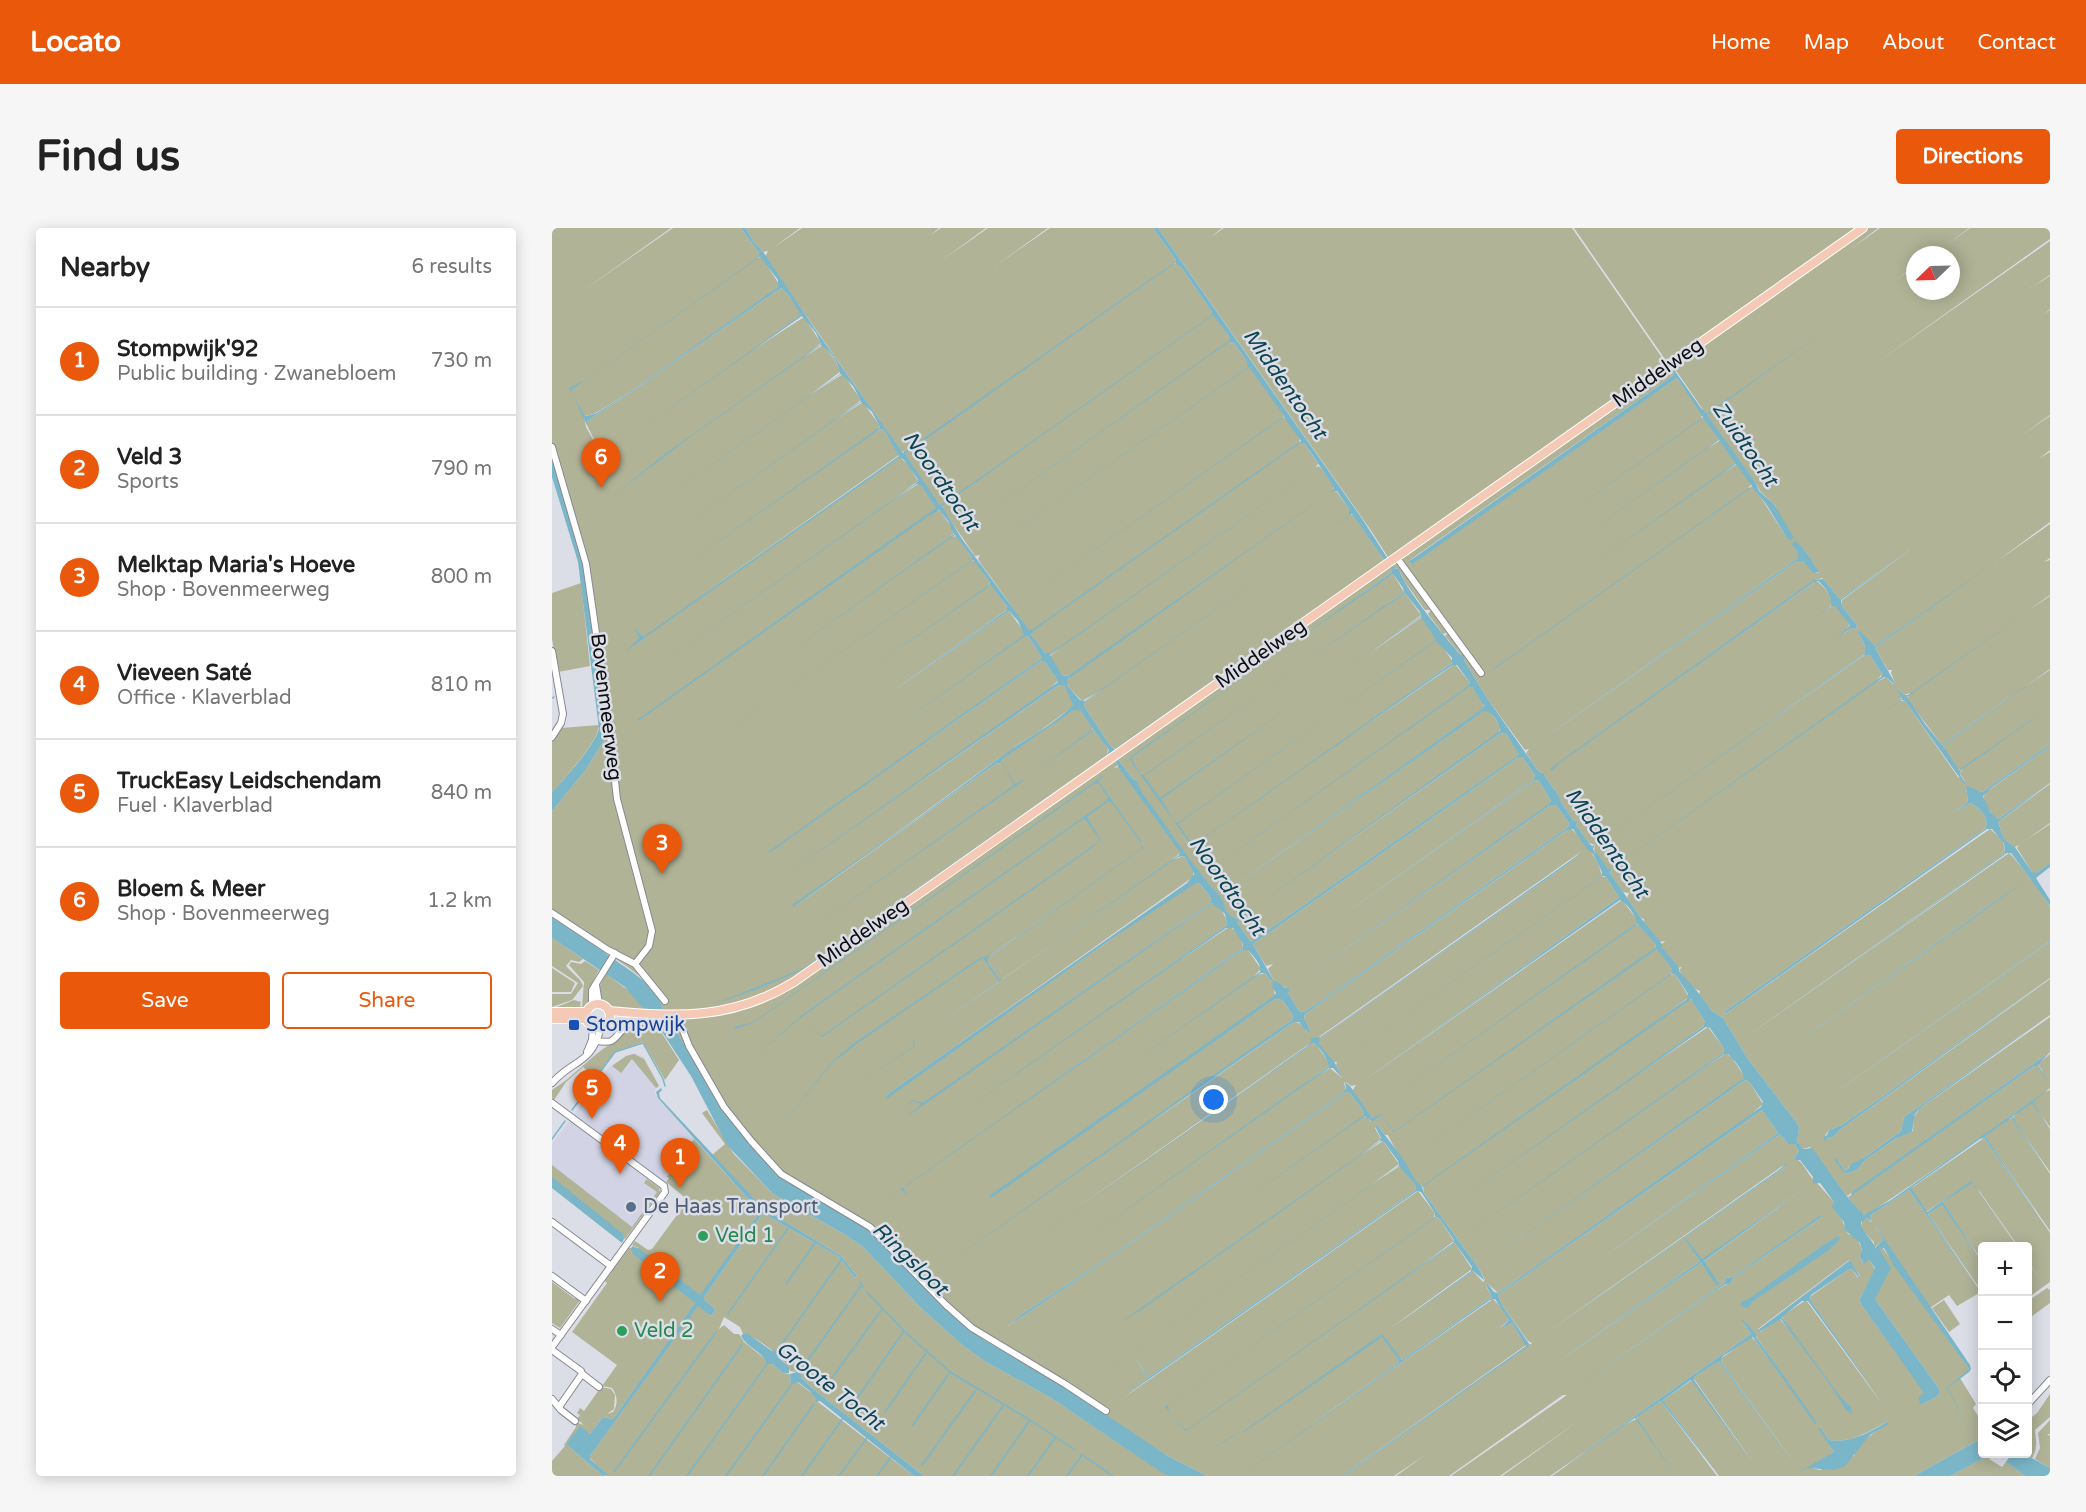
<!DOCTYPE html>
<meta charset="utf-8">
<style>
:root{--surface:#fff;--page:#f6f6f6;--text:#222;--muted:#767676;--line:#e0e0e0;--accent:#ea580c}
body{margin:0;font-family:"Varela Round",sans-serif;background:var(--page);color:var(--text)}
.controls{position:absolute;right:18px;bottom:18px;display:grid;overflow:hidden;border-radius:6px;box-shadow:0 3px 15px #0003}
.controls button{width:54px;height:54px;display:grid;place-items:center;padding:0;border:0;border-bottom:2px solid var(--line);background:var(--surface);color:var(--text);font:30px sans-serif}
.compass{position:absolute;left:1354px;top:18px;width:54px;height:54px;border-radius:50%;background:var(--surface);box-shadow:0 3px 15px #0003;rotate:247deg}
.you{position:absolute;left:662px;top:872px;width:21px;height:21px;margin:-15px;border:4px solid #fff;border-radius:50%;background:#1a73e8;box-shadow:0 0 0 9px #1a73e833}
.badge{display:grid;place-items:center;width:39px;height:39px;border-radius:50%;background:var(--accent);color:#fff;font-size:20px;font-weight:700}
.pin{position:absolute;translate:-50% -50px;filter:drop-shadow(0 2px 3px #0008)}
.pin::after{content:'';position:absolute;top:32px;width:21px;height:18px;background:inherit;clip-path:polygon(0 0,100% 0,50% 100%)}
.list{margin:0;padding:0;list-style:none}
h2{display:flex;justify-content:space-between;align-items:center;height:78px;margin:0;padding:0 24px;font-size:26px}
h2 small{font-size:20px;font-weight:400;color:var(--muted)}
.list li{display:grid;grid-template-columns:39px 1fr auto;gap:18px;align-items:center;box-sizing:border-box;height:108px;padding:0 24px;border-top:2px solid var(--line)}
.list b{display:block;font-size:22px;white-space:nowrap}
.list p{margin:0;font-size:20px;white-space:nowrap;color:var(--muted)}
.list em{font-size:20px;font-style:normal;color:var(--muted)}
.actions{display:flex;gap:12px;padding:18px 24px}
.actions a{flex:1;padding:14px 0;border:2px solid var(--accent);border-radius:6px;text-align:center;font-size:21px;color:var(--accent)}
.actions .main{background:var(--accent);color:#fff}
.icon{flex:none;width:33px;height:33px;fill:none;stroke:currentColor;stroke-width:2;stroke-linecap:round;stroke-linejoin:round}
.map{position:relative;flex:none;width:1498px;height:1248px;overflow:hidden;border-radius:6px}
header{display:flex;align-items:center;gap:36px;box-sizing:border-box;height:84px;padding:0 30px;background:var(--accent);color:#fff}
header strong{font-size:28px}
nav{display:flex;gap:33px;margin-inline-start:auto;font-size:21px}
.intro{display:flex;align-items:center;justify-content:space-between;box-sizing:border-box;height:144px;padding:0 36px}
h1{margin:0;font-size:42px}
.button{padding:15px 27px;border-radius:6px;background:var(--accent);color:#fff;font-size:21px;font-weight:700}
main{display:flex;gap:36px;padding:0 36px}
aside{flex:1;background:var(--surface);border-radius:6px;box-shadow:0 3px 15px #0003}
.map>svg:first-child{display:block}
</style>
<header>
<strong>Locato</strong>
<nav><a>Home</a><a>Map</a><a>About</a><a>Contact</a></nav>
</header>
<div class="intro"><h1>Find us</h1><a class="button">Directions</a></div>
<main>
<aside>
<h2>Nearby<small>6 results</small></h2>
<ul class="list">
<li><span class="badge">1</span><div><b>Stompwijk'92</b><p>Public building · Zwanebloem</p></div><em>730 m</em></li>
<li><span class="badge">2</span><div><b>Veld 3</b><p>Sports</p></div><em>790 m</em></li>
<li><span class="badge">3</span><div><b>Melktap Maria's Hoeve</b><p>Shop · Bovenmeerweg</p></div><em>800 m</em></li>
<li><span class="badge">4</span><div><b>Vieveen Saté</b><p>Office · Klaverblad</p></div><em>810 m</em></li>
<li><span class="badge">5</span><div><b>TruckEasy Leidschendam</b><p>Fuel · Klaverblad</p></div><em>840 m</em></li>
<li><span class="badge">6</span><div><b>Bloem &amp; Meer</b><p>Shop · Bovenmeerweg</p></div><em>1.2 km</em></li>
</ul>
<div class="actions"><a class="main">Save</a><a>Share</a></div>
</aside>
<div class="map">
<svg width="1498" height="1248" viewBox="0 0 1498 1248">
<rect width="100%" height="100%" fill="#dcdee7"/>
<path fill="#d2d4e5" d="M 82,825 L 92,829 L 107,857 L 103,862 L 103,866 L 143,910 L 76,1005 L 0,946 L 0,916 L 59,837 Z"/>
<g fill="#b0b396" fill-rule="evenodd">
<path d="M 0,0 L 119,0 L 29,64 L 121,0 L 189,0 L 207,25 L 207,28 L 205,30 L 210,30 L 227,56 L 226,59 L 214,68 L 75,166 L 42,186 L 32,188 L 34,199 L 46,220 L 35,197 L 35,193 L 72,169 L 229,60 L 237,68 L 250,87 L 201,122 L 252,89 L 269,115 L 252,129 L 271,117 L 283,132 L 289,143 L 258,167 L 291,146 L 309,172 L 283,192 L 311,174 L 328,198 L 323,204 L 329,201 L 332,202 L 347,227 L 143,372 L 348,229 L 357,238 L 366,253 L 340,273 L 368,255 L 385,280 L 364,296 L 384,282 L 388,283 L 403,304 L 398,309 L 405,308 L 420,329 L 420,333 L 423,333 L 438,354 L 436,358 L 440,357 L 456,381 L 335,467 L 457,383 L 473,405 L 472,408 L 476,408 L 490,430 L 353,529 L 489,433 L 493,434 L 506,453 L 496,462 L 358,561 L 507,457 L 512,457 L 522,476 L 519,480 L 485,505 L 468,515 L 242,679 L 445,535 L 450,536 L 449,532 L 451,529 L 522,482 L 528,482 L 540,498 L 540,502 L 544,503 L 556,521 L 555,527 L 263,732 L 564,521 L 559,519 L 532,478 L 533,474 L 550,462 L 530,473 L 514,456 L 517,450 L 558,420 L 516,448 L 510,447 L 497,429 L 511,417 C 508,419 501,425 498,426 C 491,427 483,412 479,407 L 481,402 L 477,403 C 465,387 455,371 443,355 C 438,347 431,340 426,331 L 428,327 L 423,328 L 390,280 L 391,277 L 388,277 L 383,272 L 353,228 L 353,226 L 369,213 L 353,224 L 349,223 L 213,29 L 216,23 L 211,24 L 201,13 L 194,0 L 248,0 L 221,20 L 250,0 L 387,0 L 379,7 L 389,0 L 434,0 L 389,33 L 436,0 L 496,0 L 443,38 L 498,0 L 601,0 L 624,32 L 622,36 L 625,35 L 629,39 L 660,84 L 660,87 L 663,87 L 679,111 L 677,114 L 682,115 L 727,180 L 732,187 L 730,190 L 734,190 L 748,209 L 747,215 L 752,215 L 766,236 L 763,240 L 766,238 L 769,240 L 782,258 L 781,263 L 785,264 L 797,281 L 797,287 L 801,287 L 832,332 L 836,329 L 818,301 L 606,0 L 670,0 L 659,9 L 672,0 L 1020,0 L 1113,134 L 1115,134 L 1022,0 L 1326,0 L 1299,21 L 1328,0 L 1417,0 L 1393,18 L 1418,0 L 1498,0 L 1498,11 L 1323,136 L 1498,13 L 1498,47 L 1479,60 L 1498,48 L 1498,81 L 1493,85 L 1498,82 L 1498,187 L 1473,205 L 1498,188 L 1498,222 L 1488,230 L 1498,224 L 1498,294 L 1444,334 L 1498,296 L 1498,330 L 1492,334 L 1498,332 L 1498,367 L 1477,382 L 1498,368 L 1498,441 L 1474,458 L 1498,442 L 1498,516 L 1432,563 L 1429,564 L 1414,559 L 1416,574 L 1403,584 L 1419,575 C 1428,581 1437,589 1434,600 L 1172,784 L 1173,786 L 1185,778 L 1438,601 L 1451,612 L 1453,625 L 1191,811 L 1457,625 C 1461,627 1497,675 1498,679 C 1498,688 1498,703 1498,713 L 1247,890 L 1498,714 L 1498,750 L 1290,897 L 1277,902 L 1272,909 L 1273,912 L 1276,909 L 1281,909 L 1289,901 L 1498,751 L 1498,787 L 1352,889 L 1349,903 L 1312,930 L 1297,938 L 1296,941 L 1293,943 L 1284,930 L 1293,946 L 1305,942 L 1313,932 L 1343,911 L 1361,903 L 1362,889 L 1367,881 L 1498,789 L 1498,824 L 1295,968 L 1258,919 L 1250,921 L 1245,914 L 1247,900 L 1245,895 L 1196,831 L 1171,790 L 1160,783 L 1147,767 L 1148,763 C 1139,761 1132,750 1127,742 L 1130,739 L 1125,740 L 1110,719 L 1109,717 L 1113,713 L 1107,714 L 1092,694 L 1092,691 L 1089,690 L 1075,670 L 1077,665 L 1071,664 L 1058,645 L 1060,641 L 1056,641 L 1042,623 L 1043,617 L 1037,615 L 1024,597 L 1026,593 L 1021,592 L 1008,572 L 1008,569 L 992,547 L 992,545 L 987,544 L 974,525 L 977,521 L 973,522 L 970,518 L 935,470 L 912,432 L 913,427 L 909,427 L 893,408 L 896,404 L 891,406 L 876,386 L 879,382 L 873,382 L 853,354 L 846,340 L 843,341 L 839,339 L 840,344 L 805,369 L 841,346 L 852,364 L 832,378 L 853,365 L 869,387 L 818,425 L 870,389 L 901,434 L 798,508 L 903,436 L 918,455 L 916,459 L 920,459 L 930,474 L 932,480 L 672,665 L 933,482 C 940,484 945,493 948,499 L 947,505 L 763,637 L 949,505 L 954,506 L 967,525 L 966,528 L 699,714 L 685,694 L 691,687 L 685,691 C 667,683 675,676 666,666 C 652,652 587,568 584,552 L 581,551 L 565,530 L 567,536 L 562,540 L 566,539 L 569,541 L 629,624 L 620,632 L 632,628 L 641,644 L 641,649 L 336,866 L 334,870 L 558,712 L 631,661 L 646,654 L 659,670 L 658,675 L 472,805 L 660,675 C 669,679 674,688 675,697 L 589,758 L 677,699 C 684,700 691,713 691,720 L 484,866 L 691,722 L 696,722 L 709,741 L 702,748 L 713,745 L 721,754 L 723,768 L 588,864 L 723,771 L 730,772 L 741,787 L 740,792 L 595,897 L 742,794 L 747,795 L 755,803 L 758,802 L 752,791 L 753,786 L 1018,600 C 1028,607 1052,638 1049,649 L 1054,649 L 1067,669 L 1065,671 L 810,854 L 1070,672 L 1086,693 L 1082,698 L 1088,696 L 1104,717 L 1102,722 L 1106,721 L 1120,741 L 1121,744 L 1118,747 L 1123,746 L 1137,769 L 1072,817 L 1137,771 L 1140,772 L 1154,796 L 1149,800 L 1089,844 L 1156,799 L 1171,819 L 1172,824 L 1121,861 L 1174,825 L 1180,830 L 1193,849 L 1175,864 L 935,1033 L 1192,853 L 1195,852 L 1198,855 L 1211,876 L 1196,889 L 946,1065 L 936,1056 L 934,1058 L 940,1069 L 850,1132 L 833,1112 L 847,1132 L 846,1135 L 752,1202 L 941,1071 L 950,1080 L 957,1092 L 948,1100 L 960,1095 L 974,1117 L 790,1248 L 655,1248 L 616,1228 L 419,1102 L 397,1084 L 355,1040 L 231,951 L 199,918 L 161,867 L 112,783 C 103,752 68,734 43,718 L 44,717 L 0,690 L 0,583 L 32,544 L 55,508 L 32,338 L 0,229 ZM 1363,27 L 1399,27 L 1399,63 L 1363,63 L 1363,39 L 1345,51 L 1363,38 ZM 1118,141 L 1125,144 L 1152,183 L 1156,185 L 1155,189 L 1204,255 L 1208,263 L 1223,277 L 1235,310 L 1202,259 L 1196,260 L 1200,256 L 1185,236 L 1163,250 L 1183,235 L 1183,233 L 1169,212 L 1156,220 L 1167,211 L 1167,209 L 1154,191 L 1149,190 L 1151,186 L 1125,150 L 858,336 L 857,333 L 865,327 L 1119,149 L 1122,146 ZM 1244,314 L 1255,325 L 1264,341 L 1268,344 L 1265,345 L 1251,333 L 1245,333 L 982,517 L 1246,330 L 1246,325 L 1241,316 ZM 1362,319 L 1290,372 L 1290,378 L 1305,397 L 1304,401 L 1299,400 L 1291,406 L 1298,396 L 1287,380 L 1281,377 L 1273,383 C 1275,381 1279,379 1279,375 C 1281,368 1270,356 1264,353 L 1073,488 L 1264,352 L 1270,350 L 1288,371 ZM 1387,374 L 1323,420 L 1336,442 L 1340,442 L 1339,445 L 1343,455 L 1341,456 L 1334,449 L 1323,455 L 1330,446 L 1318,427 L 1314,426 L 1190,513 L 1313,425 L 1313,418 L 1307,406 L 1323,418 ZM 1345,459 L 1352,467 L 1358,465 L 1355,471 L 1390,517 L 1465,464 L 1391,518 L 1404,541 L 1411,541 L 1407,545 L 1414,554 L 1406,549 L 1353,473 L 1348,473 L 1350,469 ZM 1030,623 L 1009,641 L 768,810 L 766,815 L 781,834 L 785,834 L 784,837 L 790,850 L 778,840 L 752,856 L 778,837 L 765,817 L 761,815 L 525,980 ZM 616,636 L 373,805 L 447,754 L 446,750 L 431,729 L 434,730 L 439,727 L 525,666 L 436,730 L 436,734 L 448,751 L 451,751 ZM 1449,670 L 1218,834 L 1436,678 ZM 794,854 L 799,858 L 804,857 L 800,863 L 820,890 L 825,889 L 819,894 L 815,888 L 811,889 L 812,884 L 798,865 L 795,864 L 558,1030 L 456,1098 L 470,1086 L 556,1030 L 790,866 L 794,862 L 792,855 ZM 826,898 L 833,907 L 836,907 C 837,911 863,954 866,957 C 868,958 869,957 871,958 L 872,965 L 926,1039 L 933,1052 L 931,1054 L 921,1043 L 836,1102 L 920,1041 L 903,1015 L 851,1051 L 902,1013 L 887,990 L 882,989 L 883,985 L 866,963 L 574,1168 L 596,1150 L 582,1128 L 597,1149 L 864,962 L 863,957 L 848,938 L 819,957 L 847,936 L 831,913 L 809,927 L 829,911 L 823,900 Z"/>
<path d="M 29,355 L 38,438 L 6,444 L 0,411 L 0,365 Z"/>
<path d="M 47,497 C 47,513 12,551 0,564 L 0,512 L 9,500 Z"/>
<path d="M 1498,518 L 1498,555 L 1446,591 C 1438,586 1429,574 1433,565 Z"/>
<path d="M 967,529 L 970,529 L 983,547 L 981,552 L 778,696 L 983,552 L 987,553 L 999,573 L 997,577 L 740,758 L 999,577 L 1004,577 L 1017,595 L 1016,599 L 769,773 L 752,784 L 747,783 L 736,765 L 736,761 L 722,753 L 716,741 L 721,736 L 714,738 L 701,716 Z"/>
<path d="M 1498,556 L 1498,595 L 1470,615 L 1498,596 L 1498,635 L 1483,646 L 1480,644 L 1465,620 L 1467,617 L 1463,619 L 1452,611 L 1446,594 Z"/>
<path d="M 0,710 L 31,731 L 27,734 L 19,732 L 14,738 L 28,752 L 31,758 L 20,772 L 0,779 L 0,766 L 19,766 L 26,755 L 0,738 Z"/>
<path d="M 33,733 L 47,742 L 40,755 L 37,775 L 29,782 L 0,781 L 22,772 L 29,774 L 28,778 L 30,779 L 32,754 L 17,737 L 19,734 L 29,736 Z"/>
<path d="M 0,740 L 23,755 L 19,764 L 0,764 Z"/>
<path d="M 54,746 L 80,765 L 96,783 C 72,781 30,783 54,746 Z"/>
<path d="M 97,795 L 104,796 L 127,832 L 113,852 L 91,814 L 63,824 L 43,849 L 31,839 L 14,854 L 2,872 L 0,870 L 0,862 C 22,849 38,828 60,815 C 67,811 71,803 78,800 C 84,797 91,797 97,795 Z"/>
<path d="M 82,826 L 92,831 L 107,858 L 104,860 L 80,831 L 69,845 L 60,838 L 74,828 Z"/>
<path d="M 1498,826 L 1498,860 L 1493,864 L 1498,862 L 1498,899 L 1484,880 L 1498,901 L 1498,944 L 1460,890 L 1472,879 L 1454,891 L 1460,891 L 1498,946 L 1498,1003 L 1434,910 L 1433,908 L 1443,900 L 1315,987 L 1310,986 L 1297,971 L 1296,969 L 1482,838 L 1485,838 L 1492,846 L 1486,836 Z"/>
<path d="M 155,882 L 181,925 L 221,966 L 292,1006 L 311,1019 L 369,1080 L 410,1117 L 434,1134 L 499,1170 L 616,1248 L 372,1248 L 260,1160 L 244,1144 L 238,1143 C 236,1133 202,1106 191,1106 L 188,1099 L 172,1089 L 167,1101 L 172,1097 L 182,1106 L 187,1106 L 192,1114 L 231,1145 L 238,1146 L 239,1156 L 245,1154 L 261,1166 L 266,1174 L 362,1248 L 55,1248 L 38,1230 L 38,1228 L 146,1077 L 159,1088 L 164,1082 L 152,1071 L 152,1069 L 211,985 L 287,1029 L 303,1050 L 305,1048 L 289,1028 L 211,980 L 160,927 L 173,916 L 150,885 Z"/>
<path d="M 1210,882 L 1226,905 L 1050,1030 L 1228,906 L 1236,916 L 1242,916 L 1247,923 L 1242,930 C 1252,933 1254,945 1262,952 C 1269,959 1275,966 1282,974 L 1281,979 L 1288,987 L 1296,1006 C 1305,1008 1308,1015 1310,1023 L 1307,1028 L 1311,1034 L 1317,1032 L 1323,1041 L 1307,1073 L 1373,1165 L 1369,1177 L 1386,1168 L 1388,1162 L 1323,1071 L 1327,1021 L 1330,1019 L 1417,1141 L 1408,1150 L 1424,1176 L 1421,1180 L 1430,1194 L 1430,1210 L 1362,1248 L 1167,1248 L 1111,1172 L 1140,1152 L 1202,1236 L 1142,1151 L 1142,1149 L 1164,1134 L 1167,1134 L 1245,1239 L 1169,1134 L 1171,1129 L 1199,1109 L 1203,1112 L 1264,1196 L 1203,1107 L 1190,1093 L 1199,1106 L 998,1248 L 950,1248 L 1028,1192 L 948,1248 L 899,1248 L 1015,1167 L 1011,1167 L 897,1248 L 844,1248 L 873,1227 L 842,1248 L 792,1248 L 980,1115 L 976,1113 L 950,1077 L 946,1067 ZM 1236,937 L 990,1108 L 1229,939 ZM 1253,960 L 1151,1034 L 1166,1057 L 1149,1035 L 1003,1136 L 1148,1033 L 1134,1010 L 1150,1032 ZM 1269,988 L 1270,989 L 1182,1049 L 1178,1056 L 1175,1056 L 1163,1063 L 1044,1146 L 1172,1055 L 1174,1050 L 1180,1049 ZM 1297,1032 L 1308,1048 L 1306,1050 L 1300,1041 L 1296,1042 L 1259,1068 L 1258,1072 L 1331,1177 L 1254,1072 L 1230,1088 L 1238,1102 L 1227,1090 L 1208,1104 L 1206,1101 ZM 1335,1194 L 1336,1196 C 1323,1204 1307,1213 1302,1228 L 1268,1242 L 1259,1240 L 1282,1224 L 1267,1200 L 1268,1199 L 1277,1212 C 1298,1216 1317,1203 1335,1194 Z"/>
<path d="M 1432,910 L 1498,1005 L 1498,1054 L 1476,1070 L 1476,1034 L 1487,1050 L 1476,1033 L 1476,1018 L 1466,1018 L 1428,964 L 1425,961 L 1465,1018 L 1430,1018 L 1430,1032 L 1409,1003 L 1430,1034 L 1430,1064 L 1376,986 L 1390,977 L 1406,998 L 1391,974 L 1409,961 L 1374,984 L 1358,961 Z"/>
<path d="M 142,911 L 208,984 L 61,1191 L 51,1189 L 38,1206 L 28,1199 L 14,1216 L 51,1248 L 0,1248 L 0,1233 L 13,1218 L 12,1217 L 24,1199 L 23,1194 L 32,1197 L 25,1191 L 28,1187 L 25,1185 L 28,1180 L 32,1183 L 49,1159 L 59,1161 L 63,1167 L 62,1181 L 55,1186 L 61,1184 C 66,1177 66,1168 60,1160 L 50,1158 L 65,1137 L 20,1104 L 55,1055 L 53,1053 L 77,1020 L 87,1020 L 80,1017 L 83,1013 L 96,1022 L 100,1021 L 136,972 L 114,954 L 117,950 L 115,949 Z"/>
<path d="M 0,937 L 80,999 L 105,964 L 92,955 L 95,951 L 107,960 L 108,964 L 73,1011 L 0,950 Z"/>
<path d="M 1357,962 L 1429,1064 L 1405,1078 L 1397,1067 L 1378,1080 L 1323,997 L 1331,1012 L 1322,1020 L 1322,1014 L 1309,1001 L 1310,992 L 1315,990 L 1319,994 L 1320,993 L 1318,989 L 1319,987 Z"/>
<path d="M 0,1054 L 23,1071 L 25,1068 L 29,1071 L 8,1100 L 0,1095 Z"/>
<path d="M 1495,1060 L 1498,1062 L 1498,1075 L 1476,1091 L 1476,1073 Z"/>
<path d="M 1392,1072 L 1408,1096 L 1397,1104 L 1380,1080 Z"/>
<path d="M 1498,1166 L 1498,1189 L 1483,1202 C 1484,1213 1486,1220 1480,1230 L 1467,1226 L 1476,1226 L 1476,1192 L 1485,1185 Z"/>
<path d="M 1109,1173 L 1165,1248 L 1000,1248 C 1014,1239 1075,1191 1086,1191 L 1085,1188 Z"/>
<path d="M 1498,1192 L 1498,1206 L 1495,1206 L 1498,1208 L 1498,1240 L 1483,1231 L 1488,1220 L 1486,1205 Z"/>
<path d="M 1433,1229 L 1439,1230 L 1437,1231 L 1450,1239 L 1454,1234 L 1473,1248 L 1398,1248 Z"/>
</g>
<g fill="#7bb6c8" fill-rule="evenodd">
<path d="M 189,0 L 194,0 L 201,13 L 212,25 L 265,104 L 351,225 L 623,34 L 624,32 L 601,0 L 606,0 L 811,292 L 836,331 L 832,332 L 800,286 L 782,297 L 797,287 L 797,281 L 785,263 L 780,264 L 782,260 L 778,253 L 752,215 L 748,215 L 482,402 L 479,407 L 493,425 L 499,425 L 759,243 L 498,427 L 510,447 L 516,448 L 776,266 L 516,451 L 515,457 L 528,472 L 533,473 L 721,341 L 533,474 L 532,478 L 559,519 L 563,521 L 819,341 L 252,741 L 203,762 L 160,777 L 252,740 L 555,527 L 557,522 L 542,502 L 485,542 L 541,501 L 528,482 L 522,482 L 450,531 L 449,533 L 463,556 L 475,550 L 258,701 L 461,558 L 461,555 L 451,536 L 445,535 L 241,679 L 240,677 C 312,628 384,578 454,525 C 476,509 502,497 521,477 L 512,457 L 507,457 L 232,648 L 505,455 L 506,453 L 493,434 L 489,433 L 217,625 L 216,624 L 490,430 L 476,408 L 473,408 L 353,492 L 472,407 L 466,393 L 457,383 L 335,467 L 455,382 L 455,379 L 439,357 L 316,442 L 437,357 L 438,354 L 421,332 L 154,519 L 420,332 L 420,329 L 403,307 L 236,425 L 402,306 L 396,293 L 387,282 L 375,289 L 86,493 L 85,492 L 384,280 L 369,257 L 365,256 L 108,436 L 362,257 L 366,253 L 365,250 L 351,231 L 347,230 L 74,423 L 87,410 L 83,400 L 91,409 L 347,228 L 332,202 L 328,201 L 132,338 L 328,199 L 320,184 L 309,174 L 119,307 L 309,173 L 301,158 L 289,146 L 109,272 L 288,146 C 288,136 278,123 269,117 L 141,207 L 63,266 L 113,226 L 269,116 L 264,105 L 250,88 L 90,200 L 249,87 L 237,68 L 229,60 L 72,169 L 35,193 L 35,197 L 46,220 L 21,168 L 33,188 L 43,186 L 75,166 L 226,59 L 226,52 L 208,29 L 19,162 L 19,165 L 17,160 L 33,152 L 204,31 L 207,28 L 207,25 ZM 623,35 L 629,39 L 660,84 L 660,87 L 389,277 L 387,276 L 353,226 ZM 661,87 L 677,108 L 678,112 L 430,288 L 677,114 L 682,115 L 695,134 L 696,139 L 431,325 L 697,139 L 732,188 L 470,373 L 732,189 L 749,213 L 481,401 L 477,402 L 410,311 L 390,278 Z"/>
<path d="M 1267,107 L 1155,187 L 1204,255 L 1207,263 L 1222,276 L 1242,310 L 1239,312 L 1235,310 L 1214,276 L 1200,259 L 979,415 L 944,440 L 941,441 L 1200,258 L 1184,236 L 1042,335 L 1183,235 L 1167,212 L 1026,312 L 1167,211 L 1151,190 L 1011,289 L 1151,189 L 1125,150 L 872,328 L 860,336 L 856,334 L 1119,149 L 1122,146 L 1118,140 L 1120,139 L 1149,180 L 1155,185 Z"/>
<path d="M 0,229 L 32,338 L 55,508 L 32,544 L 0,583 L 0,564 C 14,549 41,520 47,501 L 26,334 L 0,249 Z"/>
<path d="M 1244,313 L 1255,325 L 1264,340 L 1268,344 L 1261,345 L 1251,333 L 1245,333 L 982,517 L 1246,330 L 1246,325 L 1240,316 Z"/>
<path d="M 1362,319 L 1289,372 L 1290,378 L 1305,397 L 1304,401 L 1299,400 L 1285,410 L 1298,397 L 1283,378 L 1279,378 L 1264,389 L 1279,377 C 1280,369 1273,358 1266,353 L 1261,355 L 1009,534 L 999,543 L 999,540 L 1010,532 L 1262,352 L 1271,351 L 1288,371 Z"/>
<path d="M 1442,335 L 1323,420 L 1343,455 L 1342,456 L 1335,450 L 1332,449 L 1066,636 L 1329,449 L 1330,446 L 1318,427 L 1312,427 L 1049,613 L 1313,425 L 1313,418 L 1306,404 L 1308,403 L 1323,418 Z"/>
<path d="M 840,337 L 843,341 L 847,340 C 848,355 896,413 909,427 L 913,427 L 912,432 L 935,470 L 987,544 L 992,545 L 992,547 L 1008,569 L 1008,572 L 1021,592 L 1026,593 L 1024,597 L 1037,615 L 1040,618 L 1043,617 L 1041,621 L 1043,625 L 1045,625 L 1056,641 L 1060,640 L 1058,645 L 1089,690 L 1110,716 L 1110,719 L 1127,740 L 1127,743 L 1145,763 L 1160,783 L 1171,790 L 1196,831 L 1245,895 L 1247,900 L 1245,914 L 1251,921 L 1260,920 L 1297,971 L 1312,987 L 1339,972 L 1498,860 L 1481,874 L 1498,901 L 1480,875 L 1460,889 L 1498,946 L 1459,890 L 1433,908 L 1498,1005 L 1432,910 L 1428,911 L 1359,960 L 1375,984 L 1419,953 L 1466,1018 L 1420,955 L 1391,974 L 1430,1034 L 1390,977 L 1376,986 L 1430,1066 L 1357,962 L 1319,987 L 1318,989 L 1320,994 L 1315,990 L 1309,994 C 1309,1005 1321,1010 1323,1020 L 1331,1012 L 1323,997 L 1418,1137 L 1419,1141 L 1417,1144 L 1396,1160 L 1420,1210 L 1395,1160 L 1417,1141 L 1342,1038 L 1332,1020 L 1327,1021 L 1339,1040 L 1323,1071 L 1388,1162 L 1386,1168 L 1369,1177 L 1366,1170 L 1372,1165 L 1307,1073 L 1323,1040 L 1317,1032 L 1312,1035 L 1307,1028 L 1310,1023 L 1308,1015 L 1293,1002 L 1292,994 L 1280,979 L 1282,974 L 1268,955 L 1261,956 L 1261,949 L 1248,932 L 1244,932 L 1242,930 L 1247,923 L 1242,916 L 1236,916 L 1228,906 L 1050,1030 L 1226,905 L 1210,882 L 946,1067 L 950,1077 L 978,1117 L 792,1248 L 790,1248 L 974,1118 L 960,1095 L 948,1101 L 957,1092 L 943,1071 L 938,1072 L 694,1244 L 846,1135 L 847,1132 L 830,1109 L 692,1204 L 683,1207 L 658,1223 L 680,1208 L 689,1205 L 830,1106 L 850,1132 L 940,1069 L 934,1057 L 936,1056 L 942,1064 L 946,1065 L 1209,879 L 1211,874 L 1198,855 L 1195,852 L 1192,853 L 934,1034 L 1192,850 C 1191,842 1182,832 1176,826 L 1172,826 L 918,1004 L 1172,824 L 1171,819 L 1158,800 L 1154,799 L 906,972 L 1152,798 L 1153,794 L 1139,771 L 870,959 L 872,965 L 926,1039 L 933,1053 L 921,1043 L 836,1103 L 919,1043 L 920,1039 L 903,1015 L 634,1203 L 619,1187 L 633,1201 L 636,1201 L 901,1015 L 902,1012 L 887,990 L 884,989 L 616,1177 L 617,1183 L 613,1179 L 883,989 L 883,985 L 869,964 L 865,963 L 573,1168 L 596,1150 L 582,1128 L 597,1149 L 864,962 L 863,957 L 847,938 L 529,1161 L 845,939 L 847,937 L 846,933 L 832,914 L 829,913 L 589,1082 L 569,1094 L 828,913 L 829,910 L 823,898 L 826,898 L 852,932 L 865,955 L 870,958 L 1135,771 L 1136,766 L 1123,746 L 1120,746 L 858,930 L 1120,745 L 1120,741 L 1105,721 L 842,904 L 829,887 L 820,894 L 813,888 L 702,965 L 811,888 L 812,884 L 798,865 L 795,864 L 558,1030 L 456,1098 L 470,1086 L 556,1030 L 790,866 L 794,861 L 793,854 L 798,858 L 820,890 L 829,886 L 841,902 L 844,902 L 1103,720 L 1104,717 L 1086,696 L 831,875 L 1085,695 C 1084,688 1075,675 1068,672 L 810,854 L 1065,671 L 1067,669 L 1054,649 L 1051,648 L 791,830 L 1049,649 L 1050,644 L 1041,626 L 1035,621 L 1021,601 L 1015,602 L 753,786 L 752,790 L 758,802 L 757,804 L 752,801 L 747,794 L 742,794 L 393,1037 L 740,792 L 741,787 L 730,772 L 723,771 L 439,970 L 437,968 L 722,768 L 724,765 L 720,758 L 721,754 L 713,745 L 709,745 L 579,835 L 708,744 C 710,736 701,728 696,722 L 691,722 L 351,960 L 356,969 L 350,962 L 347,962 L 309,989 L 691,720 L 691,716 L 681,700 L 674,700 L 401,890 L 675,697 L 673,686 L 660,675 L 353,890 L 370,876 L 360,873 L 349,881 L 360,872 L 371,875 L 375,872 L 658,675 L 659,670 L 647,655 L 644,655 L 558,712 L 333,872 L 336,866 L 378,836 L 635,655 L 642,646 L 632,628 L 626,629 L 366,810 L 362,813 L 363,818 L 307,856 L 362,818 L 361,813 L 366,810 L 447,753 L 431,730 L 414,741 L 307,814 L 280,835 L 229,898 L 279,835 L 301,816 L 428,730 L 439,727 L 589,621 L 590,616 L 560,575 L 556,573 L 535,589 L 549,612 L 540,620 L 270,809 L 268,808 L 257,794 L 268,807 L 271,807 L 545,615 L 548,612 L 534,592 L 531,591 L 248,790 L 199,832 L 250,787 L 553,574 L 556,570 L 547,556 L 543,555 L 201,795 L 180,802 L 185,798 L 200,795 L 555,545 L 546,553 L 589,613 L 591,620 L 436,730 L 436,734 L 448,751 L 451,751 L 627,627 L 628,624 L 566,539 L 564,531 L 565,530 L 581,551 L 584,552 L 591,566 C 616,600 639,636 667,667 C 676,677 668,683 685,691 L 704,679 L 685,694 L 699,714 L 964,529 L 967,526 L 954,506 L 949,505 L 707,676 L 948,503 C 948,495 940,483 932,483 L 672,665 L 930,481 L 932,478 L 920,459 L 917,459 L 657,642 L 916,458 L 918,455 L 905,437 L 901,437 L 886,447 L 640,618 L 580,535 L 578,529 L 581,527 L 734,419 L 579,530 L 589,547 L 592,547 L 741,443 L 592,548 L 608,570 L 742,476 L 609,571 L 622,593 L 626,595 L 777,488 L 626,596 L 641,617 L 900,435 L 900,430 L 884,413 L 780,486 L 884,412 L 869,389 L 796,439 L 869,388 L 868,384 L 853,365 L 754,433 L 852,364 L 851,360 L 841,346 L 738,417 L 840,344 L 838,338 ZM 967,529 L 970,529 L 983,547 L 981,552 L 778,696 L 983,552 L 987,553 L 999,573 L 997,576 L 740,758 L 999,577 L 1004,577 L 1017,595 L 1016,599 L 769,773 L 752,784 L 747,783 L 736,765 L 737,760 L 733,760 L 726,754 L 722,753 L 701,716 Z"/>
<path d="M 1476,383 L 1355,469 L 1373,496 L 1390,517 L 1498,441 L 1391,518 L 1407,542 L 1498,479 L 1408,543 L 1408,547 L 1414,555 L 1412,556 L 1353,473 L 1350,472 L 1335,482 L 1350,471 L 1345,459 L 1352,467 L 1356,467 Z"/>
<path d="M 1498,516 L 1498,518 L 1438,561 L 1431,568 L 1438,584 L 1446,591 L 1498,555 L 1446,594 L 1452,611 L 1463,619 L 1480,644 L 1484,645 L 1498,635 L 1498,639 L 1484,650 L 1498,672 L 1498,678 L 1459,625 L 1455,625 L 1191,812 L 1453,625 L 1452,615 L 1440,601 L 1435,601 L 1185,778 L 1173,786 L 1172,784 L 1434,600 C 1437,589 1428,581 1419,575 L 1402,585 L 1416,574 L 1414,559 L 1416,558 L 1429,564 L 1432,563 Z"/>
<path d="M 1032,623 L 1009,641 L 768,810 L 767,816 L 783,835 L 790,850 L 781,840 L 777,840 L 534,1010 L 777,838 C 776,832 767,817 761,815 L 474,1018 L 755,818 L 759,814 L 759,810 L 768,809 L 787,796 Z"/>
<path d="M 1471,655 L 1218,834 L 1436,678 Z"/>
<path d="M 0,690 C 19,702 38,714 56,727 C 77,743 104,755 112,783 L 172,884 L 199,918 L 231,951 L 319,1002 L 397,1084 L 432,1112 L 505,1154 L 616,1228 L 655,1248 L 616,1248 L 612,1246 L 499,1170 L 434,1134 L 410,1117 L 369,1080 L 311,1019 L 292,1006 L 221,966 L 175,917 L 139,848 L 95,781 L 90,779 L 73,759 L 0,710 Z"/>
<path d="M 1498,713 L 1498,714 L 1247,890 Z"/>
<path d="M 1498,750 L 1289,901 L 1281,909 L 1276,909 L 1273,913 L 1271,909 L 1275,907 L 1277,902 L 1290,897 Z"/>
<path d="M 1498,787 L 1367,881 L 1363,886 L 1360,904 L 1343,911 L 1313,932 L 1305,942 L 1293,946 L 1282,931 L 1284,930 L 1293,943 L 1296,941 L 1299,936 L 1312,930 L 1349,903 L 1352,889 Z"/>
<path d="M 1498,824 L 1486,837 L 1496,853 L 1485,838 L 1482,838 L 1300,967 L 1299,965 L 1307,959 Z"/>
<path d="M 109,860 L 110,862 L 107,865 L 108,870 L 211,980 L 289,1028 L 305,1048 L 303,1050 L 287,1029 L 211,985 L 152,1069 L 152,1071 L 164,1082 L 159,1088 L 146,1078 L 38,1228 L 38,1231 L 56,1247 L 51,1248 L 14,1216 L 28,1198 L 38,1206 L 51,1189 L 61,1191 L 143,1075 L 81,1026 L 79,1020 L 81,1018 L 88,1021 L 148,1067 L 208,984 L 106,870 L 104,864 Z"/>
<path d="M 1235,936 L 1236,937 L 1213,953 L 989,1109 Z"/>
<path d="M 0,949 L 71,1006 L 72,1011 L 70,1015 L 0,960 Z"/>
<path d="M 1253,960 L 1152,1033 L 1167,1056 L 1165,1058 L 1149,1035 L 1003,1136 L 1148,1033 L 1133,1011 L 1134,1010 L 1150,1031 Z"/>
<path d="M 1269,987 L 1270,989 L 1182,1049 L 1178,1056 L 1174,1056 L 1163,1063 L 1019,1164 L 1172,1055 L 1174,1050 L 1180,1049 Z"/>
<path d="M 1286,1008 L 1288,1011 L 1277,1022 L 1200,1074 L 1196,1080 L 1188,1078 L 1190,1074 L 1198,1070 L 1270,1018 Z"/>
<path d="M 1298,1032 L 1308,1049 L 1307,1050 L 1300,1041 L 1296,1042 L 1259,1067 L 1258,1072 L 1332,1177 L 1256,1073 L 1250,1073 L 1230,1089 L 1290,1171 L 1299,1179 L 1300,1186 L 1294,1182 L 1277,1155 L 1229,1091 L 1207,1104 L 1206,1102 Z"/>
<path d="M 1191,1092 L 1204,1106 L 1204,1109 L 1265,1195 L 1263,1196 L 1201,1109 L 1171,1128 L 1169,1134 L 1245,1240 L 1167,1134 L 1165,1134 L 1142,1149 L 1142,1152 L 1202,1237 L 1139,1152 L 1111,1172 L 1167,1248 L 1109,1173 L 1086,1188 L 1085,1190 L 1124,1248 L 1083,1190 L 998,1248 L 1199,1106 L 1190,1093 Z"/>
<path d="M 191,1106 L 196,1106 L 220,1123 L 226,1122 L 226,1129 L 237,1139 L 237,1145 L 231,1145 L 220,1136 L 215,1136 C 212,1124 195,1120 189,1108 Z"/>
<path d="M 248,1143 L 249,1149 L 260,1160 L 372,1248 L 362,1248 L 268,1173 L 263,1174 L 264,1171 L 258,1163 L 246,1154 L 239,1157 L 238,1146 Z"/>
<path d="M 1335,1194 L 1337,1196 L 1318,1207 L 1293,1238 L 1282,1242 L 1256,1240 L 1240,1248 L 1282,1224 L 1266,1200 L 1268,1199 L 1277,1212 C 1297,1216 1318,1204 1335,1194 Z"/>
<path d="M 1430,1210 L 1430,1226 L 1456,1226 L 1454,1230 L 1448,1227 L 1430,1231 L 1398,1248 L 1362,1248 Z"/>
<path d="M 1459,1226 C 1474,1225 1486,1233 1498,1240 L 1498,1248 L 1473,1248 L 1454,1234 Z"/>
</g>
<g fill="none" stroke-linecap="round" stroke-linejoin="round">
<g stroke="#7bb6c8" stroke-width="1.5">
<path d="M 0,470 L 2,469"/>
<path d="M 20,882 L 63,824 L 91,815 L 111,851 L 113,858"/>
<path d="M 0,911 L 13,893"/>
<path d="M 308,1054 L 311,1059"/>
<path d="M 234,1056 L 263,1015"/>
<path d="M 315,1064 L 352,1103 L 398,1144 L 478,1192 L 523,1222"/>
<path d="M 176,1086 L 236,1000"/>
<path d="M 225,1123 L 290,1031"/>
<path d="M 248,1143 L 309,1058"/>
<path d="M 280,1150 L 330,1081"/>
<path d="M 306,1169 L 352,1103"/>
<path d="M 333,1184 L 374,1125"/>
<path d="M 361,1197 L 398,1144"/>
<path d="M 529,1226 L 561,1248"/>
<path d="M 370,1237 L 424,1162"/>
<path d="M 62,1244 L 164,1104"/>
<path d="M 97,1248 L 190,1117"/>
<path d="M 135,1248 L 215,1136"/>
<path d="M 174,1248 L 239,1157"/>
<path d="M 211,1248 L 262,1176"/>
<path d="M 250,1248 L 291,1190"/>
<path d="M 287,1248 L 315,1210"/>
<path d="M 325,1248 L 339,1229"/>
<path d="M 401,1248 L 451,1178"/>
<path d="M 439,1248 L 478,1192"/>
<path d="M 476,1248 L 503,1210"/>
<path d="M 515,1248 L 530,1227"/>
</g>
<g stroke="#888991" stroke-width="8">
<g id="minor">
<path d="M 0,219 L 34,336 L 55,481 L 65,571 L 100,703 L 97,718 L 83,736"/>
<path d="M 845,330 L 929,445"/>
<path d="M 0,423 L 11,486 L 9,495 L 0,509"/>
<path d="M 0,685 L 56,722 L 83,736 L 113,773"/>
<path d="M 44,757 L 47,776"/>
<path d="M 40,777 L 40,762 L 63,725"/>
<path d="M 40,812 C 46,813 53,815 59,813 C 64,811 67,804 72,801 C 86,791 113,790 128,795 L 137,818 L 172,879 L 200,914 L 229,946 L 318,999 L 394,1077 L 420,1100 L 513,1156 L 554,1183"/>
<path d="M 35,824 L 40,812 L 41,799"/>
<path d="M 0,855 C 22,830 39,838 49,799"/>
<path d="M 0,875 L 112,958 L 113,964 L 0,1119"/>
<path d="M 0,994 L 59,1038"/>
<path d="M 0,1048 L 34,1073"/>
<path d="M 0,1101 L 9,1107"/>
<path d="M 0,1122 L 29,1143 L 30,1146 L 7,1179"/>
<path d="M 30,1146 L 47,1159"/>
<path d="M 0,1171 L 9,1182 L 23,1193"/>
<path d="M 1476,1176 L 1498,1152"/>
</g>
</g>
<g stroke="#fff" stroke-width="10">
<g id="major">
<circle cx="46" cy="788" r="12"/>
<path d="M 57,783 C 126,789 180,792 242,754 L 1311,0"/>
<path d="M 0,784 L 34,784"/>
<path d="M 0,791 L 34,791"/>
</g>
</g>
<use href="#minor" stroke="#fff" stroke-width="6"/>
<use href="#major" stroke="#f4c9b5" stroke-width="8"/>
</g>
<rect fill="#1a4fb4" stroke="#dcdee7" stroke-width="2" x="16" y="791" width="12" height="12" rx="3"/>
<circle fill="#5c6f8a" stroke="#dcdee7" stroke-width="2" cx="79" cy="979" r="6"/>
<g fill="#2e9e5b" stroke="#dcdee7" stroke-width="2">
<circle cx="151" cy="1008" r="6"/>
<circle cx="70" cy="1103" r="6"/>
</g>
<g text-anchor="middle" dominant-baseline="central" stroke-width="5" stroke-linejoin="round" paint-order="stroke">
<g font-size="20" fill="#0e0e11" stroke="#dcdee7">
<text transform="translate(1106 145) rotate(-35)">Middelweg</text>
<text transform="translate(709 426) rotate(-35)">Middelweg</text>
<text transform="translate(54 479) rotate(83)">Bovenmeerweg</text>
<text transform="translate(311 705) rotate(-35)">Middelweg</text>
</g>
<g font-size="20" fill="#164399" stroke="#dcdee7" text-anchor="start">
<text x="34" y="797">Stompwijk</text>
</g>
<g font-size="20" fill="#4e5e75" stroke="#dcdee7" text-anchor="start">
<text x="91" y="979">De Haas Transport</text>
</g>
<g font-size="20" fill="#27864d" stroke="#dcdee7" text-anchor="start">
<text x="163" y="1008">Veld 1</text>
<text x="82" y="1103">Veld 2</text>
</g>
<g font-size="21" font-style="italic" fill="#0f4451" stroke="#dcdee7">
<text transform="translate(733 156) rotate(55)">Middentocht</text>
<text transform="translate(1193 216) rotate(55)">Zuidtocht</text>
<text transform="translate(389 253) rotate(55)">Noordtocht</text>
<text transform="translate(1055 615) rotate(55)">Middentocht</text>
<text transform="translate(675 658) rotate(55)">Noordtocht</text>
<text transform="translate(358 1031) rotate(44)">Ringsloot</text>
<text transform="translate(278 1158) rotate(38)">Groote Tocht</text>
</g>
</g>
</svg>
<div class="controls">
<button>+</button>
<button>−</button>
<button><svg class="icon" aria-label="locate" viewBox="0 0 24 24"><circle cx="12" cy="12" r="6"/><path d="M12 2v4M12 18v4M2 12h4M18 12h4"/></svg></button>
<button><svg class="icon" aria-label="layers" viewBox="0 0 24 24"><path d="M12 4l9 5-9 5-9-5zM3 14l9 5 9-5"/></svg></button>
</div>
<svg class="compass" viewBox="-18 -18 36 36"><path d="M0-13l5 13h-10z" fill="#e53935"/><path d="M0 13l5-13h-10z" fill="#767676"/></svg>
<div class="you"></div>
<div class="pin badge" style="left:128px;top:960px">1</div>
<div class="pin badge" style="left:108px;top:1074px">2</div>
<div class="pin badge" style="left:110px;top:646px">3</div>
<div class="pin badge" style="left:68px;top:946px">4</div>
<div class="pin badge" style="left:40px;top:891px">5</div>
<div class="pin badge" style="left:49px;top:260px">6</div>
</div>
</main>
